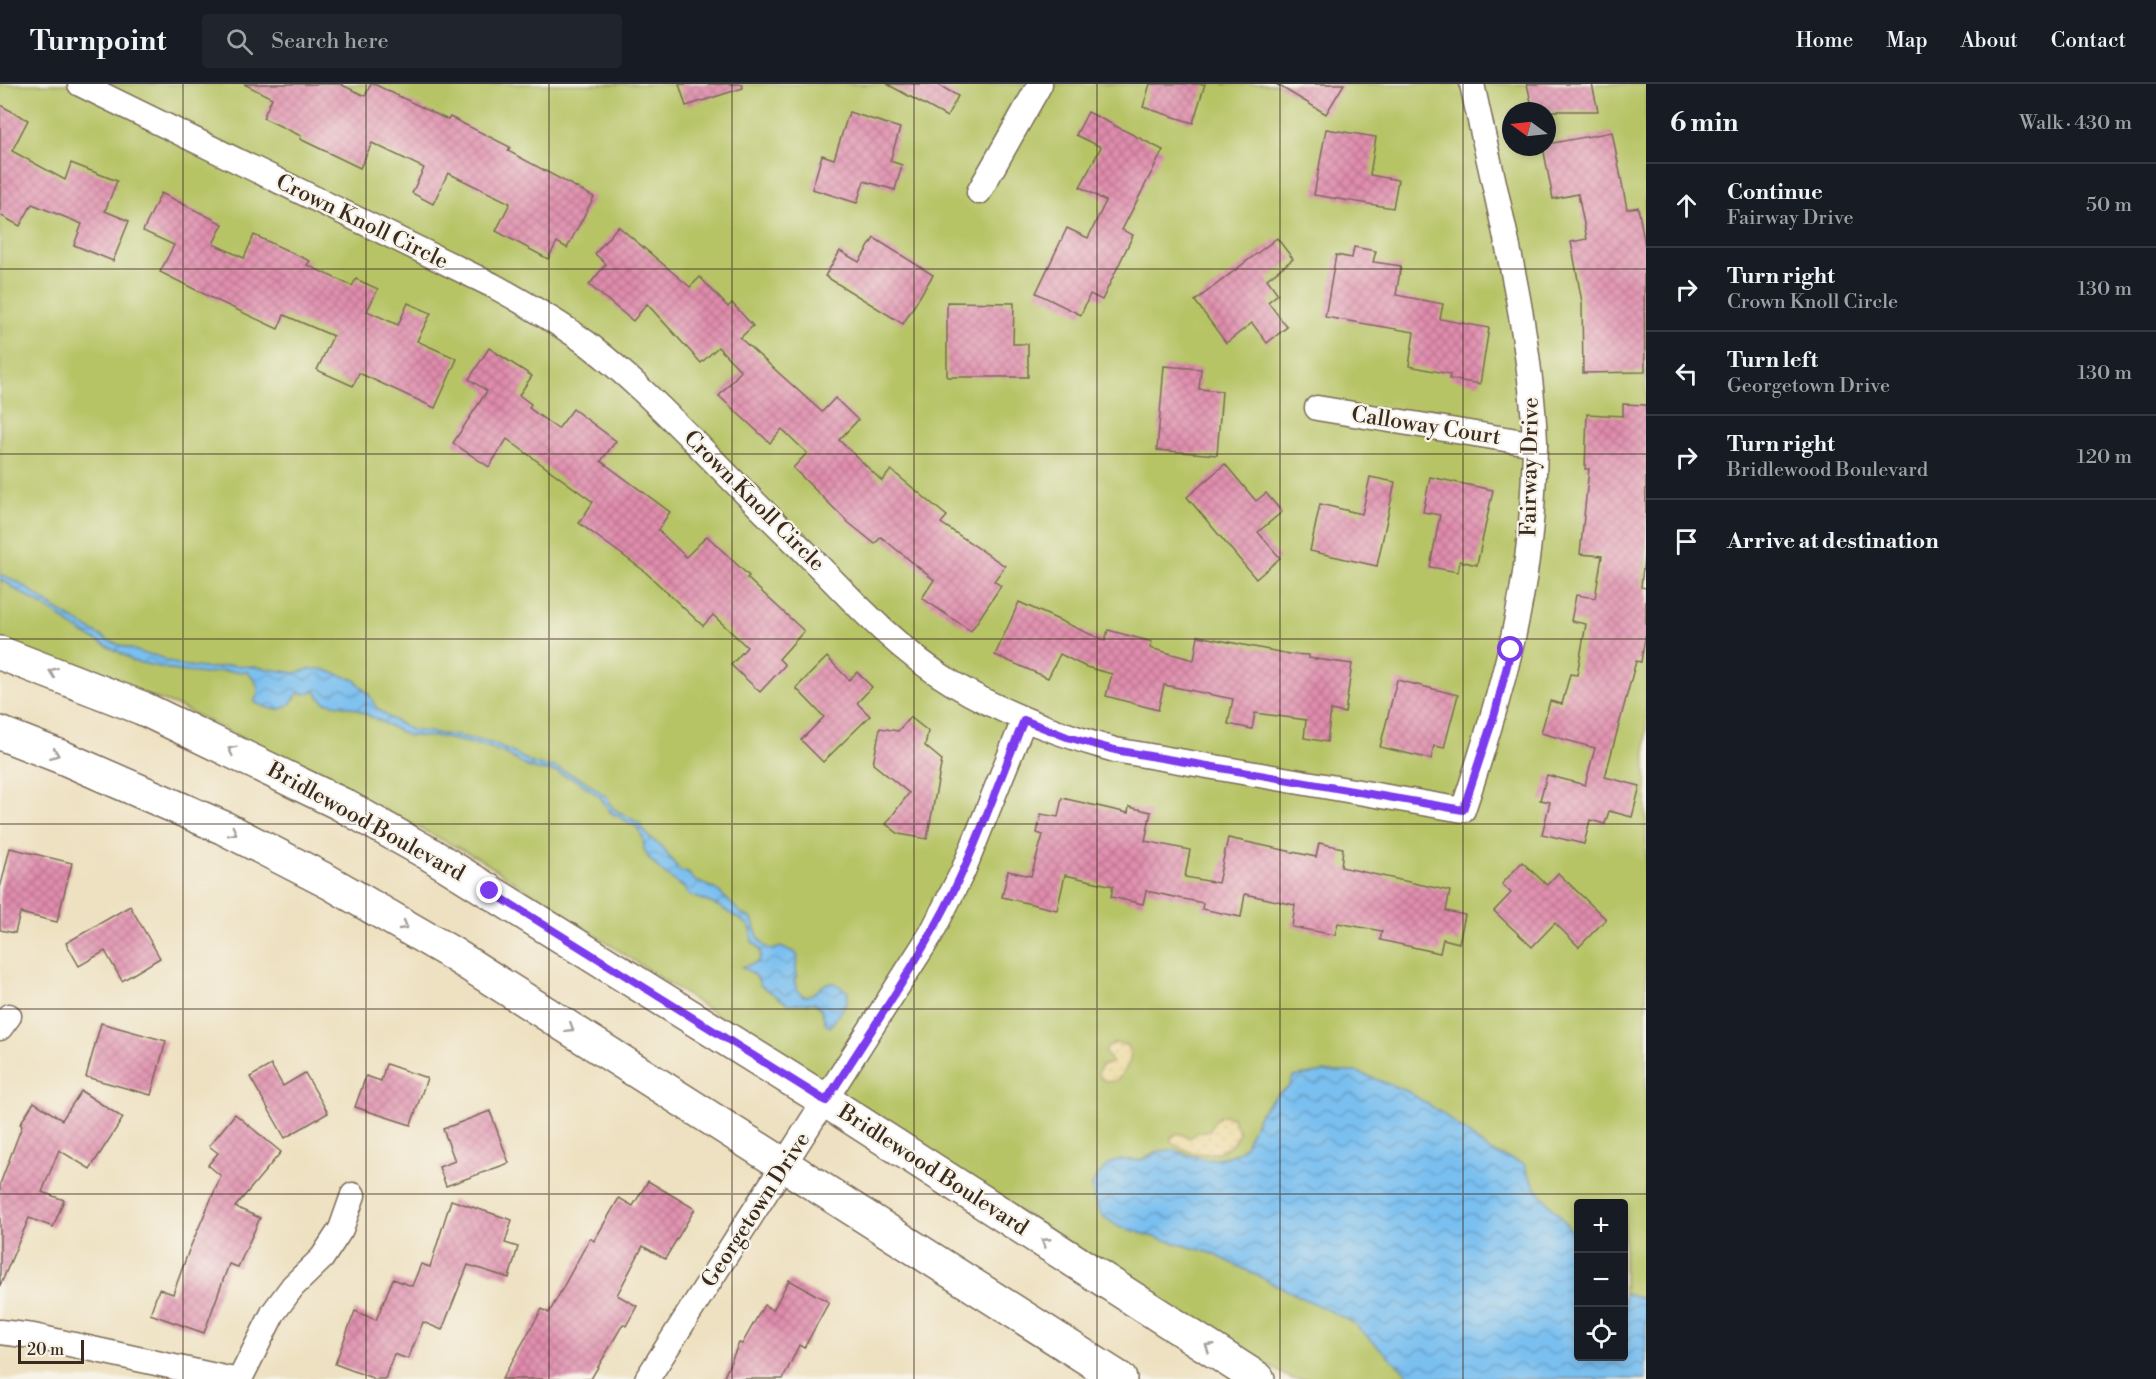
<!DOCTYPE html>
<meta charset="utf-8">
<style>
:root{--surface:#171b24;--page:#20242c;--text:#f1f3f6;--muted:#9ea1a6;--line:#363941}
body{margin:0;font-family:"Libre Bodoni",serif;background:var(--page);color:var(--text)}
.controls{position:absolute;right:18px;bottom:18px;display:grid;overflow:hidden;border-radius:6px;box-shadow:0 3px 9px #0003}
.controls button{width:54px;height:54px;display:grid;place-items:center;padding:0;border:0;border-bottom:2px solid var(--line);background:var(--surface);color:var(--text);font:30px sans-serif}
.compass{position:absolute;left:1502px;top:18px;width:54px;height:54px;border-radius:50%;background:var(--surface);box-shadow:0 3px 9px #0003;rotate:285deg}
.scale{position:absolute;left:18px;bottom:15px;width:66px;box-sizing:border-box;padding-left:6px;border:3px solid #3b2a1e;border-top:0;font-size:16px;line-height:21px;white-space:nowrap;color:#3b2a1e;-webkit-text-stroke:4px #f7f3e8;paint-order:stroke}
.stop{position:absolute;width:18px;height:18px;margin:-14px;border:4px solid #7c3aed;border-radius:50%;background:#fff}
.stop.end{background:#7c3aed;border-color:#fff;box-shadow:0 2px 6px #0008}
.list{margin:0;padding:0;list-style:none}
h2{display:flex;justify-content:space-between;align-items:center;height:78px;margin:0;padding:0 24px;font-size:26px}
h2 small{font-size:20px;font-weight:400;color:var(--muted)}
.list li{display:grid;grid-template-columns:39px 1fr auto;gap:18px;align-items:center;box-sizing:border-box;height:84px;padding:0 24px;border-top:2px solid var(--line)}
.list b{display:block;font-size:22px;white-space:nowrap}
.list p{margin:0;font-size:20px;white-space:nowrap;color:var(--muted)}
.list em{font-size:20px;font-style:normal;color:var(--muted)}
.icon{flex:none;width:33px;height:33px;fill:none;stroke:currentColor;stroke-width:2;stroke-linecap:round;stroke-linejoin:round}
.map{position:relative;flex:none;width:1646px;height:1295px;overflow:hidden}
header{display:flex;align-items:center;gap:36px;box-sizing:border-box;height:84px;padding:0 30px;background:var(--surface);border-bottom:2px solid var(--line)}
header strong{font-size:28px}
nav{display:flex;gap:33px;margin-inline-start:auto;font-size:21px}
.search{width:420px;height:54px;background:var(--page);display:flex;align-items:center;gap:15px;box-sizing:border-box;padding:0 21px;border-radius:6px;color:var(--muted);font-size:22px}
main{display:flex}
aside{flex:1;background:var(--surface)}
.map>svg:first-child{display:block}
</style>
<header>
<strong>Turnpoint</strong>
<div class="search"><svg class="icon" aria-label="search" viewBox="0 0 24 24"><circle cx="10" cy="10" r="6"/><path d="M15 15l6 6"/></svg>Search here</div>
<nav><a>Home</a><a>Map</a><a>About</a><a>Contact</a></nav>
</header>
<main>
<div class="map">
<svg width="1646" height="1295" viewBox="0 0 1646 1295">
<defs>
<pattern id="sand-dots" width="8" height="8" patternUnits="userSpaceOnUse" patternTransform="scale(1.5)"><rect width="8" height="8" fill="#eeda9e"/><path d="M2 2h.1M6 6h.1" fill="none" stroke="#cdbb88" stroke-width="1.8" stroke-linecap="round"/></pattern>
<pattern id="water-waves" width="16" height="10" patternUnits="userSpaceOnUse" patternTransform="scale(1.5)"><rect width="16" height="10" fill="#79bff0"/><path d="M0 5q4-4 8 0t8 0" fill="none" stroke="#649bc2"/></pattern>
<pattern id="building-cross-hatch" width="8" height="8" patternUnits="userSpaceOnUse" patternTransform="scale(1.5)"><rect width="8" height="8" fill="#e08cad"/><path d="M0 0l8 8M0 8l8-8" fill="none" stroke="#b7738c"/></pattern>
</defs>
<rect width="100%" height="100%" fill="#f7f3e8"/>
<filter id="ink" filterUnits="userSpaceOnUse"><feTurbulence type="fractalNoise" baseFrequency=".0167" numOctaves="2"/><feDisplacementMap in="SourceGraphic" scale="12" xChannelSelector="R" yChannelSelector="G"/><feConvolveMatrix kernelMatrix="1 2 1 2 8 2 1 2 1" color-interpolation-filters="sRGB"/></filter>
<filter id="wash" filterUnits="userSpaceOnUse"><feTurbulence type="fractalNoise" baseFrequency=".008" numOctaves="4" result="noise"/><feDisplacementMap in="SourceGraphic" scale="24" xChannelSelector="R" yChannelSelector="G"/><feGaussianBlur stdDeviation="1.35" result="paint"/><feColorMatrix in="noise" values="0 0 0 0 0 0 0 0 0 0 0 0 0 0 0 0 0 1.4 0 .05"/><feComposite in="paint" operator="in"/></filter>
<g filter="url(#wash)">
<rect width="100%" height="100%" fill="#eee1c1"/>
<path fill="#b7c466" stroke="#797742" stroke-width="1.5" fill-rule="evenodd" d="M 0,0 L 1646,0 L 1646,1295 L 1292,1295 L 1210,1248 L 884,1041 L 478,774 L 180,623 L 0,558 ZM 1511,27 L 1547,27 L 1547,63 L 1511,63 ZM 1578,1120 L 1624,1120 L 1624,1272 L 1578,1272 Z"/>
<g fill="url(#sand-dots)" stroke="#94825e" stroke-width="1.5">
<path d="M 1115,959 L 1127,961 C 1136,973 1126,986 1117,996 C 1110,999 1099,997 1098,988 L 1102,982 L 1111,979 L 1111,975 L 1105,969 L 1107,964 Z"/>
<path d="M 1224,1031 L 1232,1033 L 1239,1048 C 1229,1076 1191,1074 1171,1058 L 1171,1053 L 1178,1049 L 1190,1054 L 1198,1048 L 1207,1048 C 1214,1043 1213,1034 1224,1031 Z"/>
</g>
<g fill="url(#water-waves)" stroke="#5a7487" stroke-width="1.5">
<path d="M 0,490 L 20,499 L 56,525 L 109,557 L 145,570 L 154,571 L 179,581 L 203,584 L 217,584 L 229,581 L 255,583 L 295,589 L 310,585 L 322,585 L 355,596 L 370,612 L 376,623 L 388,633 L 411,646 L 458,652 L 491,659 L 516,670 L 534,680 L 554,683 L 582,695 L 607,713 L 609,719 L 614,725 L 639,739 L 649,753 L 661,762 L 680,787 L 688,789 L 694,796 L 717,806 L 742,830 L 752,835 C 756,847 760,865 774,866 L 780,863 L 794,868 L 798,872 L 796,882 L 797,892 L 794,896 C 801,921 812,912 825,900 L 835,899 L 848,908 L 847,919 L 830,943 L 826,941 L 821,925 L 815,919 L 788,920 L 760,901 C 758,891 750,888 742,883 L 758,878 C 763,870 760,863 752,858 L 751,845 L 747,840 L 720,823 L 688,810 L 684,804 L 662,788 L 648,773 L 644,765 L 643,754 L 637,743 L 611,729 L 600,713 L 578,697 L 556,688 L 537,686 L 526,682 L 506,670 L 488,663 L 440,653 L 409,652 L 354,624 L 324,618 L 315,607 L 305,610 L 299,609 C 295,612 294,616 290,620 C 280,630 265,624 254,618 C 262,606 257,597 247,588 L 222,587 L 205,590 L 177,587 L 132,577 L 126,572 L 82,549 L 50,526 L 13,504 L 9,500 L 0,496 Z"/>
<path d="M 1325,988 L 1357,988 L 1407,1007 L 1442,1029 L 1490,1067 L 1524,1080 C 1534,1112 1565,1129 1577,1159 L 1578,1272 L 1624,1272 L 1624,1209 L 1646,1215 L 1646,1295 L 1413,1295 L 1352,1238 L 1211,1169 L 1119,1143 L 1101,1131 L 1093,1113 L 1092,1101 L 1098,1091 L 1107,1081 L 1117,1076 L 1141,1076 L 1159,1067 L 1172,1066 L 1208,1076 L 1229,1072 L 1240,1067 L 1245,1061 L 1260,1029 L 1277,1010 L 1289,1003 L 1293,993 Z"/>
</g>
<g id="blocks">
<g fill="url(#building-cross-hatch)">
<path d="M 244,0 L 340,0 L 365,12 L 371,0 L 374,0 L 448,36 L 450,33 L 510,63 L 508,67 L 594,113 L 567,164 L 557,158 L 548,175 L 496,147 L 510,119 L 448,89 L 433,120 L 412,109 L 424,84 L 372,59 L 360,84 L 300,55 L 301,52 L 263,34 L 272,14 Z"/>
<path d="M 679,0 L 742,0 L 743,4 L 686,22 Z"/>
<path d="M 887,0 L 937,0 L 958,12 L 947,33 Z"/>
<path d="M 1150,0 L 1205,0 L 1193,39 L 1143,23 Z"/>
<path d="M 1276,0 L 1344,0 L 1326,30 Z"/>
<path d="M 1527,0 L 1592,0 L 1598,27 L 1533,27 Z"/>
<path d="M 0,21 L 28,36 L 12,67 L 65,96 L 71,79 L 117,97 L 105,127 L 129,137 L 113,177 L 74,161 L 82,140 L 32,120 L 20,142 L 0,131 Z"/>
<path d="M 849,28 L 900,44 L 890,77 L 902,81 L 895,106 L 864,97 L 857,119 L 812,105 L 822,71 L 834,75 Z"/>
<path d="M 1088,28 L 1163,66 L 1122,146 L 1133,151 L 1102,216 L 1090,210 L 1081,231 L 1036,209 L 1067,144 L 1088,154 L 1106,117 L 1080,103 L 1101,63 L 1076,51 Z"/>
<path d="M 1326,45 L 1376,53 L 1370,91 L 1398,96 L 1393,124 L 1314,111 Z"/>
<path d="M 1612,48 L 1627,125 L 1638,123 L 1646,167 L 1646,191 L 1644,191 L 1645,288 L 1583,289 L 1582,218 L 1571,158 L 1587,155 L 1578,110 L 1553,115 L 1543,63 L 1547,63 L 1547,60 Z"/>
<path d="M 161,109 L 223,140 L 213,160 L 244,174 L 254,151 L 310,177 L 307,181 L 352,202 L 356,195 L 378,205 L 367,227 L 398,241 L 408,219 L 431,229 L 417,257 L 457,275 L 435,324 L 359,289 L 353,302 L 317,286 L 333,252 L 284,231 L 278,245 L 214,215 L 160,188 L 174,161 L 143,147 Z"/>
<path d="M 618,142 L 690,203 L 700,193 L 728,223 L 732,219 L 753,242 L 740,254 L 822,328 L 835,314 L 858,336 L 839,356 L 882,397 L 891,386 L 947,432 L 941,439 L 1005,482 L 994,497 L 1001,502 L 971,547 L 922,514 L 934,496 L 881,453 L 875,460 L 849,439 L 793,384 L 807,369 L 782,345 L 770,359 L 719,312 L 741,287 L 718,263 L 701,279 L 647,220 L 633,237 L 589,201 L 606,180 L 595,170 Z"/>
<path d="M 874,154 L 933,191 L 903,240 L 825,192 L 840,167 L 859,178 Z"/>
<path d="M 1277,154 L 1293,175 L 1267,195 L 1278,210 L 1268,218 L 1287,243 L 1267,259 L 1252,239 L 1226,259 L 1195,217 Z"/>
<path d="M 1354,163 L 1376,167 L 1373,178 L 1401,182 L 1396,211 L 1443,220 L 1440,235 L 1489,244 L 1480,300 L 1449,295 L 1450,290 L 1409,282 L 1414,248 L 1325,233 L 1336,171 L 1352,174 Z"/>
<path d="M 947,218 L 1014,219 L 1013,260 L 1028,260 L 1028,293 L 947,293 Z"/>
<path d="M 489,264 L 532,292 L 519,311 L 531,320 L 529,324 L 558,345 L 573,325 L 616,357 L 601,377 L 670,428 L 658,446 L 686,473 L 707,452 L 749,492 L 747,494 L 804,547 L 779,575 L 785,581 L 760,608 L 731,581 L 747,563 L 713,531 L 703,542 L 643,486 L 579,439 L 593,418 L 507,355 L 489,383 L 453,359 L 487,307 L 469,295 Z"/>
<path d="M 1164,282 L 1201,285 L 1199,305 L 1222,307 L 1217,371 L 1157,366 Z"/>
<path d="M 1623,320 L 1646,321 L 1646,454 L 1641,503 L 1646,504 L 1646,548 L 1641,578 L 1636,577 L 1605,693 L 1640,702 L 1632,733 L 1609,727 L 1605,740 L 1590,736 L 1584,760 L 1542,750 L 1550,718 L 1540,716 L 1547,691 L 1585,701 L 1595,664 L 1541,649 L 1550,617 L 1562,620 L 1570,590 L 1577,591 L 1586,540 L 1571,537 L 1576,511 L 1595,514 L 1602,472 L 1580,470 L 1589,385 L 1585,385 L 1587,330 L 1623,332 Z"/>
<path d="M 1225,380 L 1256,417 L 1266,409 L 1282,428 L 1258,448 L 1280,474 L 1256,495 L 1187,413 Z"/>
<path d="M 1370,393 L 1395,398 L 1377,482 L 1310,467 L 1320,420 L 1362,430 Z"/>
<path d="M 1430,393 L 1493,406 L 1477,481 L 1460,477 L 1458,488 L 1430,483 L 1440,431 L 1423,428 Z"/>
<path d="M 1019,518 L 1105,557 L 1108,546 L 1152,558 L 1150,564 L 1194,576 L 1198,552 L 1289,570 L 1309,571 L 1309,574 L 1352,580 L 1345,629 L 1331,626 L 1327,658 L 1304,654 L 1306,636 L 1255,629 L 1252,645 L 1228,640 L 1233,615 L 1164,601 L 1158,626 L 1106,612 L 1112,590 L 1086,583 L 1060,570 L 1048,594 L 995,571 Z"/>
<path d="M 827,573 L 849,596 L 857,588 L 872,603 L 857,619 L 870,632 L 823,678 L 801,656 L 824,633 L 796,604 Z"/>
<path d="M 1397,596 L 1458,611 L 1444,664 L 1434,662 L 1431,675 L 1380,663 Z"/>
<path d="M 910,633 L 928,647 L 925,662 L 942,676 L 927,755 L 899,750 L 886,740 L 909,709 L 873,680 L 880,644 L 898,647 Z"/>
<path d="M 1062,714 L 1128,729 L 1129,723 L 1151,728 L 1145,757 L 1190,766 L 1185,793 L 1218,799 L 1228,754 L 1316,773 L 1319,759 L 1343,764 L 1341,783 L 1450,807 L 1446,827 L 1465,831 L 1459,859 L 1443,855 L 1440,869 L 1380,856 L 1382,847 L 1338,839 L 1335,851 L 1292,843 L 1295,821 L 1245,810 L 1241,833 L 1202,825 L 1203,819 L 1146,807 L 1143,820 L 1111,813 L 1113,802 L 1065,791 L 1057,826 L 1002,813 L 1008,787 L 1031,792 L 1043,751 L 1037,749 L 1041,730 L 1058,733 Z"/>
<path d="M 10,764 L 72,779 L 57,838 L 20,829 L 15,849 L 0,846 L 0,805 Z"/>
<path d="M 1522,778 L 1547,801 L 1558,789 L 1606,835 L 1579,863 L 1555,839 L 1532,863 L 1494,827 L 1511,809 L 1502,800 Z"/>
<path d="M 130,822 L 160,874 L 122,897 L 105,867 L 79,882 L 66,859 Z"/>
<path d="M 101,939 L 166,957 L 151,1011 L 86,993 Z"/>
<path d="M 386,980 L 427,994 L 411,1041 L 355,1023 L 366,992 L 381,997 Z"/>
<path d="M 271,981 L 283,1002 L 305,989 L 328,1029 L 285,1054 L 250,993 Z"/>
<path d="M 81,1007 L 123,1034 L 90,1085 L 59,1066 L 42,1108 L 64,1116 L 53,1143 L 29,1134 L 0,1202 L 0,1100 L 22,1042 L 20,1040 L 34,1018 L 62,1036 Z"/>
<path d="M 490,1027 L 509,1079 L 446,1102 L 439,1083 L 455,1077 L 443,1045 Z"/>
<path d="M 235,1030 L 281,1068 L 235,1123 L 260,1134 L 238,1183 L 229,1180 L 204,1249 L 150,1230 L 159,1205 L 173,1210 L 189,1166 L 221,1092 L 208,1081 L 218,1069 L 209,1062 Z"/>
<path d="M 648,1097 L 695,1125 L 665,1175 L 643,1162 L 617,1211 L 637,1222 L 626,1242 L 623,1240 L 591,1295 L 502,1295 L 542,1225 L 549,1229 L 590,1154 L 594,1157 L 619,1114 L 633,1122 Z"/>
<path d="M 451,1116 L 512,1136 L 505,1159 L 518,1163 L 509,1194 L 468,1181 L 442,1246 L 423,1238 L 408,1275 L 394,1270 L 385,1295 L 375,1295 L 335,1280 L 355,1227 L 376,1236 L 393,1195 L 412,1202 L 421,1180 L 430,1183 Z"/>
<path d="M 789,1196 L 829,1218 L 804,1264 L 799,1261 L 783,1295 L 723,1295 L 739,1259 L 742,1260 L 764,1221 L 773,1226 Z"/>
</g>
</g>
</g>
<g filter="url(#ink)">
<use href="#blocks" fill-opacity="0" stroke="#7a6a57" stroke-width="1.5"/>
<g fill="none" stroke-linecap="round" stroke-linejoin="round">
<g stroke="#7a6a57" stroke-width="27">
<g id="minor">
<path d="M 80,0 L 492,201 C 525,219 558,238 588,260 C 627,290 661,324 695,358 C 731,395 767,431 804,467 C 850,514 896,565 952,599 C 1003,630 1058,650 1115,666 L 1463,726 C 1498,621 1528,520 1533,408 C 1534,391 1535,374 1535,358 C 1530,237 1497,118 1472,0"/>
<path d="M 979,108 L 1040,0"/>
<path d="M 1317,324 L 1535,360"/>
<path d="M 0,944 L 9,932"/>
<path d="M 0,1248 L 33,1252 L 229,1295"/>
<path d="M 240,1295 L 273,1229 L 293,1202 L 322,1174 L 341,1145 L 353,1111"/>
<path d="M 647,1295 L 931,850 L 963,787 L 1024,636"/>
</g>
</g>
<g stroke="#7a6a57" stroke-width="36">
<g id="secondary">
<path d="M 0,569 L 142,624 L 341,720 L 428,769 L 826,1017 L 1258,1295"/>
<path d="M 0,649 L 64,674 L 224,744 L 329,798 L 448,867 L 1120,1295"/>
</g>
</g>
<use href="#minor" stroke="#fff" stroke-width="24"/>
<use href="#secondary" stroke="#fff" stroke-width="33"/>
</g>
<defs><path id="oneway-chevron" d="M-2-3.5L2.5 0L-2 3.5" fill="none" stroke-width="1.6" stroke-linecap="round" stroke-linejoin="round" transform="scale(1.5)"/></defs>
<g stroke="#a79f9a">
<use href="#oneway-chevron" transform="translate(53 588) rotate(-160)"/>
<use href="#oneway-chevron" transform="translate(232 666) rotate(-154)"/>
<use href="#oneway-chevron" transform="translate(55 670) rotate(21)"/>
<use href="#oneway-chevron" transform="translate(233 748) rotate(27)"/>
<use href="#oneway-chevron" transform="translate(404 842) rotate(30)"/>
<use href="#oneway-chevron" transform="translate(570 944) rotate(32)"/>
<use href="#oneway-chevron" transform="translate(1045 1158) rotate(-147)"/>
<use href="#oneway-chevron" transform="translate(1209 1263) rotate(-147)"/>
</g>
</g>
<g fill="none" stroke-linecap="round" stroke-linejoin="round" filter="url(#ink)">
<path stroke="#7c3aed" stroke-width="8" d="M 490,807 L 826,1017 C 866,954 909,892 944,826 C 976,765 998,699 1024,636 L 1067,653 L 1115,666 L 1463,726 L 1495,629 L 1511,566"/>
</g>
<path fill="none" stroke="#3b2a1e" stroke-width="1.5" stroke-opacity="0.55" d="M 183,0 L 183,1295M 366,0 L 366,1295M 549,0 L 549,1295M 732,0 L 732,1295M 914,0 L 914,1295M 1097,0 L 1097,1295M 1280,0 L 1280,1295M 1463,0 L 1463,1295M 0,185 L 1646,185M 0,370 L 1646,370M 0,555 L 1646,555M 0,740 L 1646,740M 0,925 L 1646,925M 0,1110 L 1646,1110"/>
<g text-anchor="middle" dominant-baseline="central" stroke-width="4.5" stroke-linejoin="round" paint-order="stroke">
<g font-size="22" fill="#3b2a1e" stroke="#f7f3e8">
<text transform="translate(362 138) rotate(26)">Crown Knoll Circle</text>
<text transform="translate(1426 342) rotate(9)">Calloway Court</text>
<text transform="translate(1530 383) rotate(-89)">Fairway Drive</text>
<text transform="translate(754 417) rotate(45)">Crown Knoll Circle</text>
<text transform="translate(366 738) rotate(29)">Bridlewood Boulevard</text>
<text transform="translate(933 1086) rotate(33)">Bridlewood Boulevard</text>
<text transform="translate(756 1126) rotate(-57)">Georgetown Drive</text>
</g>
</g>
</svg>
<div class="controls">
<button>+</button>
<button>−</button>
<button><svg class="icon" aria-label="locate" viewBox="0 0 24 24"><circle cx="12" cy="12" r="6"/><path d="M12 2v4M12 18v4M2 12h4M18 12h4"/></svg></button>
</div>
<svg class="compass" viewBox="-18 -18 36 36"><path d="M0-13l5 13h-10z" fill="#e53935"/><path d="M0 13l5-13h-10z" fill="#9ea1a6"/></svg>
<div class="scale">20 m</div>
<div class="stop" style="left:1511px;top:566px"></div>
<div class="stop end" style="left:490px;top:807px"></div>
</div>
<aside>
<h2>6 min<small>Walk · 430 m</small></h2>
<ul class="list">
<li><svg class="icon" aria-label="ahead" viewBox="0 0 24 24"><path d="M12 20V5M6 11l6-6 6 6"/></svg><div><b>Continue</b><p>Fairway Drive</p></div><em>50 m</em></li>
<li><svg class="icon" aria-label="right" viewBox="0 0 24 24"><path d="M7 20v-9h11M14 6l5 5-5 5"/></svg><div><b>Turn right</b><p>Crown Knoll Circle</p></div><em>130 m</em></li>
<li><svg class="icon" aria-label="left" viewBox="0 0 24 24"><path d="M17 20v-9H6M10 6l-5 5 5 5"/></svg><div><b>Turn left</b><p>Georgetown Drive</p></div><em>130 m</em></li>
<li><svg class="icon" aria-label="right" viewBox="0 0 24 24"><path d="M7 20v-9h11M14 6l5 5-5 5"/></svg><div><b>Turn right</b><p>Bridlewood Boulevard</p></div><em>120 m</em></li>
<li><svg class="icon" aria-label="arrive" viewBox="0 0 24 24"><path d="M6 21V4h12l-3 4 3 4H6"/></svg><div><b>Arrive at destination</b></div></li>
</ul>
</aside>
</main>
